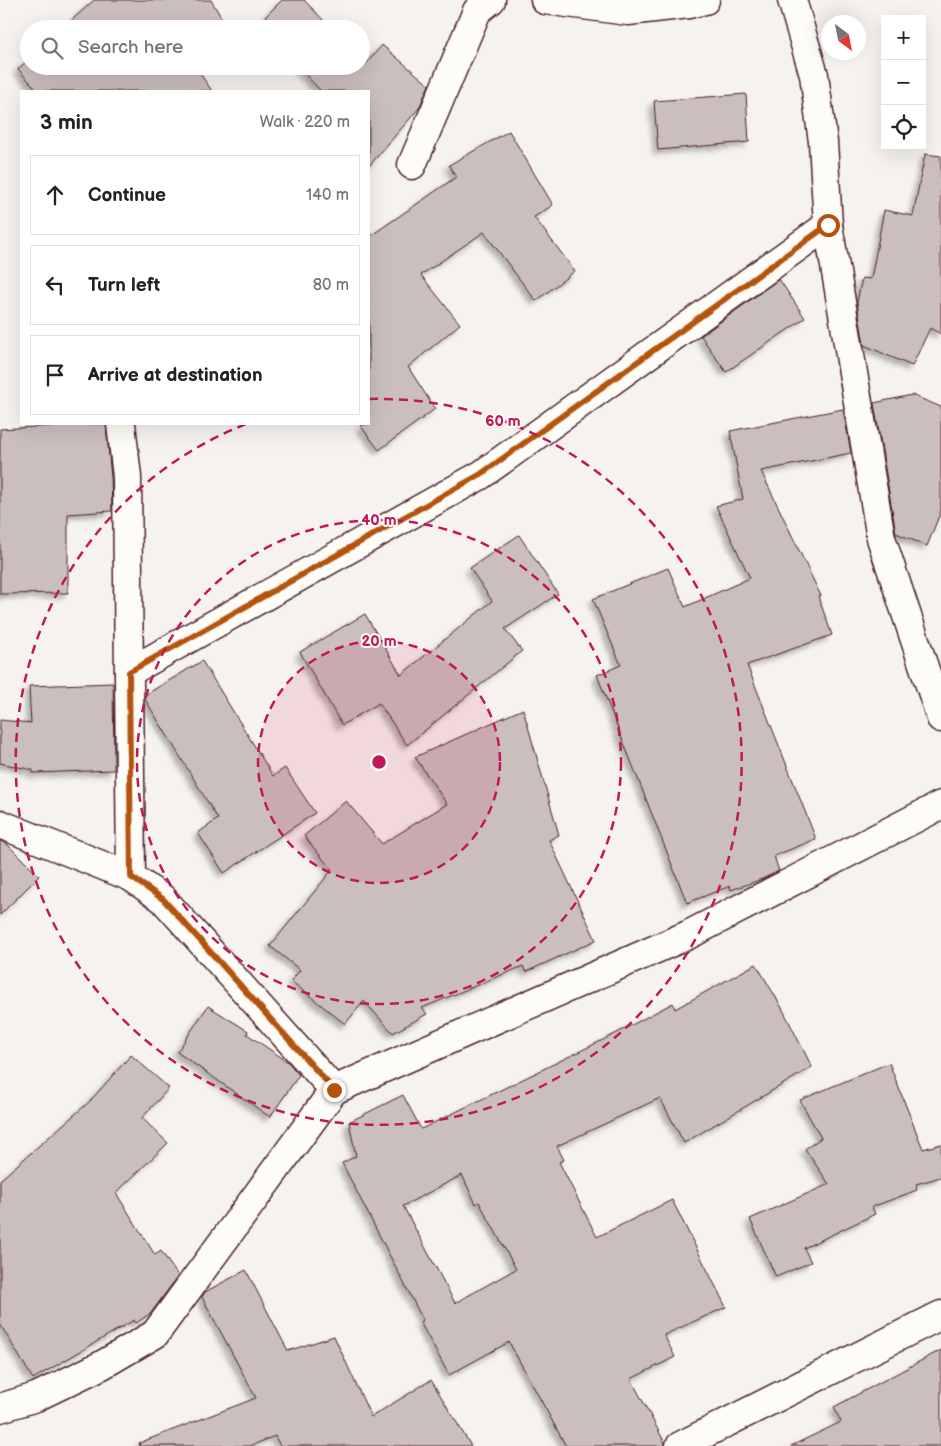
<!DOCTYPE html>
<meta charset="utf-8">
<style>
:root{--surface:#fff;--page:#f6f6f6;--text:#222;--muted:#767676;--line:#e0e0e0}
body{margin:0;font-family:"Balsamiq Sans",sans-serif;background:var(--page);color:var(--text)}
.controls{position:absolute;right:15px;top:15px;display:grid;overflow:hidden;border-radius:0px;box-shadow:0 5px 20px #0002}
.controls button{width:45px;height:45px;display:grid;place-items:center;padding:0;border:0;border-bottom:1px solid var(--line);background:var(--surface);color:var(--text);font:25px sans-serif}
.compass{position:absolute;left:821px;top:15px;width:45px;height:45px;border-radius:50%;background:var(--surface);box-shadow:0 5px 20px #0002;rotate:148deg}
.stop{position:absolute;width:15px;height:15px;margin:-11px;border:4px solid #b45309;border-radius:50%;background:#fff}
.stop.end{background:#b45309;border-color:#fff;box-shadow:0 1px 5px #0008}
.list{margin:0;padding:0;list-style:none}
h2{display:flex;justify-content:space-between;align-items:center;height:65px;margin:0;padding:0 20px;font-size:21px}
h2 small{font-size:16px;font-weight:400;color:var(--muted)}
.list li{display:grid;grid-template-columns:32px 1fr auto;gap:15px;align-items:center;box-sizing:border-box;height:80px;margin:0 10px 10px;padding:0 10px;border:1px solid var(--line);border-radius:0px}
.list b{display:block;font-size:19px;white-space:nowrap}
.list em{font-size:16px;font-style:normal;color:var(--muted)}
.icon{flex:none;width:28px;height:28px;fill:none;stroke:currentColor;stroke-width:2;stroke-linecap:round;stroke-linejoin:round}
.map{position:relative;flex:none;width:941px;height:1446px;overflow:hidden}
.search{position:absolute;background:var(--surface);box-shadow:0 5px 20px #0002;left:20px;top:20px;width:350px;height:55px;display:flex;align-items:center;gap:12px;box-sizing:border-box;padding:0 18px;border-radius:28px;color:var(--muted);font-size:19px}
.panel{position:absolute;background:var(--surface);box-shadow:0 5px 20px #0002;left:20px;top:90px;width:350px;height:335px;border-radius:0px}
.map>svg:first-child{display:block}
</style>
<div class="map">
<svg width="941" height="1446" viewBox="0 0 941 1446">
<defs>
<filter id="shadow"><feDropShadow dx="-4.5" dy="4.5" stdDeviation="2.5" flood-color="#0004"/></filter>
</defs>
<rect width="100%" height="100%" fill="#f6f3ef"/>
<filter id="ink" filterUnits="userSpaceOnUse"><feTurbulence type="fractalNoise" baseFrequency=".02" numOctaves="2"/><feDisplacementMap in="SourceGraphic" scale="10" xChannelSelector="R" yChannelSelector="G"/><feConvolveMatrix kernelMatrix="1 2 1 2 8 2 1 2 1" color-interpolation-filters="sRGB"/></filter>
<g filter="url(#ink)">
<g fill="#cbbfbe" stroke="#4a1f2b" fill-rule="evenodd" filter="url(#shadow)">
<path d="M 94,0 L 211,0 L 227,27 L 224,29 L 62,29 Z"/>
<path d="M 282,0 L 304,0 L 332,29 L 261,29 L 257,25 Z"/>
<path d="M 382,45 L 429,85 L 419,108 L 369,166 L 369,91 L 321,91 L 297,66 L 361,66 L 361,59 L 366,64 Z"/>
<path d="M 29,59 L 29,66 L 195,66 L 212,91 L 38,91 L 18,69 Z"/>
<path d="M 746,94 L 749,142 L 658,150 L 654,101 Z"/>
<path d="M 509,131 L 553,205 L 534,217 L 575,271 L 536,301 L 484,232 L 421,275 L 460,324 L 408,367 L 435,409 L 379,450 L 360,425 L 369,424 L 369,237 L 456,177 L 449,165 Z"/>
<path d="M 925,154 L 941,156 L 941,334 L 930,328 L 912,366 L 864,345 L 857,302 L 862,278 L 871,279 L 884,210 L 913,216 Z"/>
<path d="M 779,279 L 805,318 L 726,372 L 701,336 Z"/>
<path d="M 912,395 L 941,407 L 941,511 L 927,546 L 896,533 L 874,403 Z"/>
<path d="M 843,409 L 851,453 L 761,471 L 821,596 L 818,596 L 832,635 L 747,665 L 816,839 L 774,856 L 779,871 L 762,879 L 731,890 L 730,886 L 687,903 L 597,675 L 621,665 L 593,599 L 668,568 L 685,607 L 750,578 L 716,506 L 743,499 L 730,431 Z"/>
<path d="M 89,424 L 106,424 L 111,478 L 112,511 L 68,514 L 68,593 L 0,594 L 0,429 Z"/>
<path d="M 519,535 L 558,594 L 505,629 L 522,651 L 407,745 L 379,703 L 342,725 L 300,652 L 365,614 L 401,675 L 492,601 L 470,568 Z"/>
<path d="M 202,661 L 273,776 L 285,768 L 315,813 L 224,873 L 198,833 L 218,819 L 145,699 L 145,695 Z"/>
<path d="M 113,683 L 114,770 L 33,773 L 33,770 L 0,763 L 0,720 L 31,723 L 29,686 Z"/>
<path d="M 523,709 L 559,835 L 549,840 L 596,940 L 526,972 L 523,966 L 422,1008 L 427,1014 L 393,1033 L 364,1001 L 345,1024 L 291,981 L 300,970 L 270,946 L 332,870 L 304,836 L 346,801 L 382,844 L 447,804 L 415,757 Z"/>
<path d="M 0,841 L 7,844 L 39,876 L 0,915 Z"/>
<path d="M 756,964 L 781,1006 L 812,1067 L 684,1143 L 660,1098 L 557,1146 L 564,1160 L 559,1162 L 597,1237 L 672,1200 L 726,1307 L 664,1335 L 675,1357 L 631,1379 L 665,1443 L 665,1446 L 566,1446 L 509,1342 L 449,1375 L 420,1322 L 423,1320 L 342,1163 L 356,1156 L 349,1122 L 403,1095 L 421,1129 L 615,1034 L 673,1003 L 675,1009 ZM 462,1175 L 476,1204 L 479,1202 L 516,1269 L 455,1303 L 403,1206 Z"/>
<path d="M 208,1006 L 248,1031 L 247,1034 L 288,1062 L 299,1075 L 270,1117 L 177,1052 Z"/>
<path d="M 131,1055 L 169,1088 L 142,1118 L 168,1143 L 116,1193 L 155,1255 L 161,1251 L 178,1276 L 151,1313 L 136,1323 L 134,1320 L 33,1379 L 0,1324 L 0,1180 L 89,1102 Z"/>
<path d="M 889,1063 L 923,1149 L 941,1144 L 941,1177 L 916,1184 L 917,1190 L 872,1207 L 875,1214 L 804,1248 L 811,1262 L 776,1277 L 750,1219 L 829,1184 L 805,1149 L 821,1138 L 800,1100 Z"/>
<path d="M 246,1270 L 288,1351 L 334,1336 L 371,1417 L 431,1380 L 471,1446 L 280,1446 L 275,1436 L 250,1446 L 140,1446 L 139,1443 L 256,1398 L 202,1297 L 205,1292 Z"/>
<path d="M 941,1350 L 941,1446 L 791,1446 L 841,1422 L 834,1407 Z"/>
</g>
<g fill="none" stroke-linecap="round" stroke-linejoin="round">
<g stroke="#4a1f2b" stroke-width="31">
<g id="minor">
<path d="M 545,0 L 628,11 L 689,4 L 705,0"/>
<path d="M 792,0 L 814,75 L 823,142 L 828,225 L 881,538 L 941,718"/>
<path d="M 412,165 L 477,11 L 491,0"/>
<path d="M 121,424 L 127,477 L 131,877"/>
<path d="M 129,672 L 481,475 L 828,225"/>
<path d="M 0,824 L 131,877 L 163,899 L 334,1090 L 688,935 L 941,805"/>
<path d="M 0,1408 L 36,1397 L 102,1365 L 155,1334 L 334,1090"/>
<path d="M 680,1446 L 941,1315"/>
</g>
</g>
<use href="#minor" stroke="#fdfcf7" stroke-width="28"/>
</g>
</g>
<g fill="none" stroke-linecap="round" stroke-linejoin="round" filter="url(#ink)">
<path stroke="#b45309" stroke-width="6" d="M 334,1090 L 163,899 L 131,877 L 129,672 L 481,474 L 828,225"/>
</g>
<circle cx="379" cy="762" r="121" fill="#c2185b" fill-opacity=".12"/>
<g fill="none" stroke="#c2185b" stroke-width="2.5" stroke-dasharray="9 6">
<circle cx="379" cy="762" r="121"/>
<circle cx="379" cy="762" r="242"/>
<path d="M369 399A363 363 0 1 1 246 424"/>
</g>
<circle cx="379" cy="762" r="8" fill="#c2185b" stroke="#fdfcf7" stroke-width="2.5"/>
<g font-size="15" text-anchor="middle" font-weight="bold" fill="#c2185b" stroke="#fdfcf7" stroke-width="4" stroke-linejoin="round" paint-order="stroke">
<text x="503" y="426">60 m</text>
<text x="379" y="525">40 m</text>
<text x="379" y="646">20 m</text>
</g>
</svg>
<div class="controls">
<button>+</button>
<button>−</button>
<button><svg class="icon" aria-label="locate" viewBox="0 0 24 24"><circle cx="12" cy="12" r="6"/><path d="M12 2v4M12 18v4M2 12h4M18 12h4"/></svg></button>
</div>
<svg class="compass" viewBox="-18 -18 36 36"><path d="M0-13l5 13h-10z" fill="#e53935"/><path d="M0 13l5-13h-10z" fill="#767676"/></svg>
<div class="stop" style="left:828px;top:225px"></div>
<div class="stop end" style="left:334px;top:1090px"></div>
<div class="search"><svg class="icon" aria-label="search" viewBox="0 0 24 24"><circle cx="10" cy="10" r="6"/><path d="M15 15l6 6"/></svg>Search here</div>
<section class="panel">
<h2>3 min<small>Walk · 220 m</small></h2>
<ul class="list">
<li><svg class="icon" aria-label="ahead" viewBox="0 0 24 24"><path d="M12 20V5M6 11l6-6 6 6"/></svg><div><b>Continue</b></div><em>140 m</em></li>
<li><svg class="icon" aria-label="left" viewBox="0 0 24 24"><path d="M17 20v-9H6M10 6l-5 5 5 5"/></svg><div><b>Turn left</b></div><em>80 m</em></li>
<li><svg class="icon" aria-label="arrive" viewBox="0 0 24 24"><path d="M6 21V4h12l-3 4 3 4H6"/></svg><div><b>Arrive at destination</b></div></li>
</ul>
</section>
</div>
